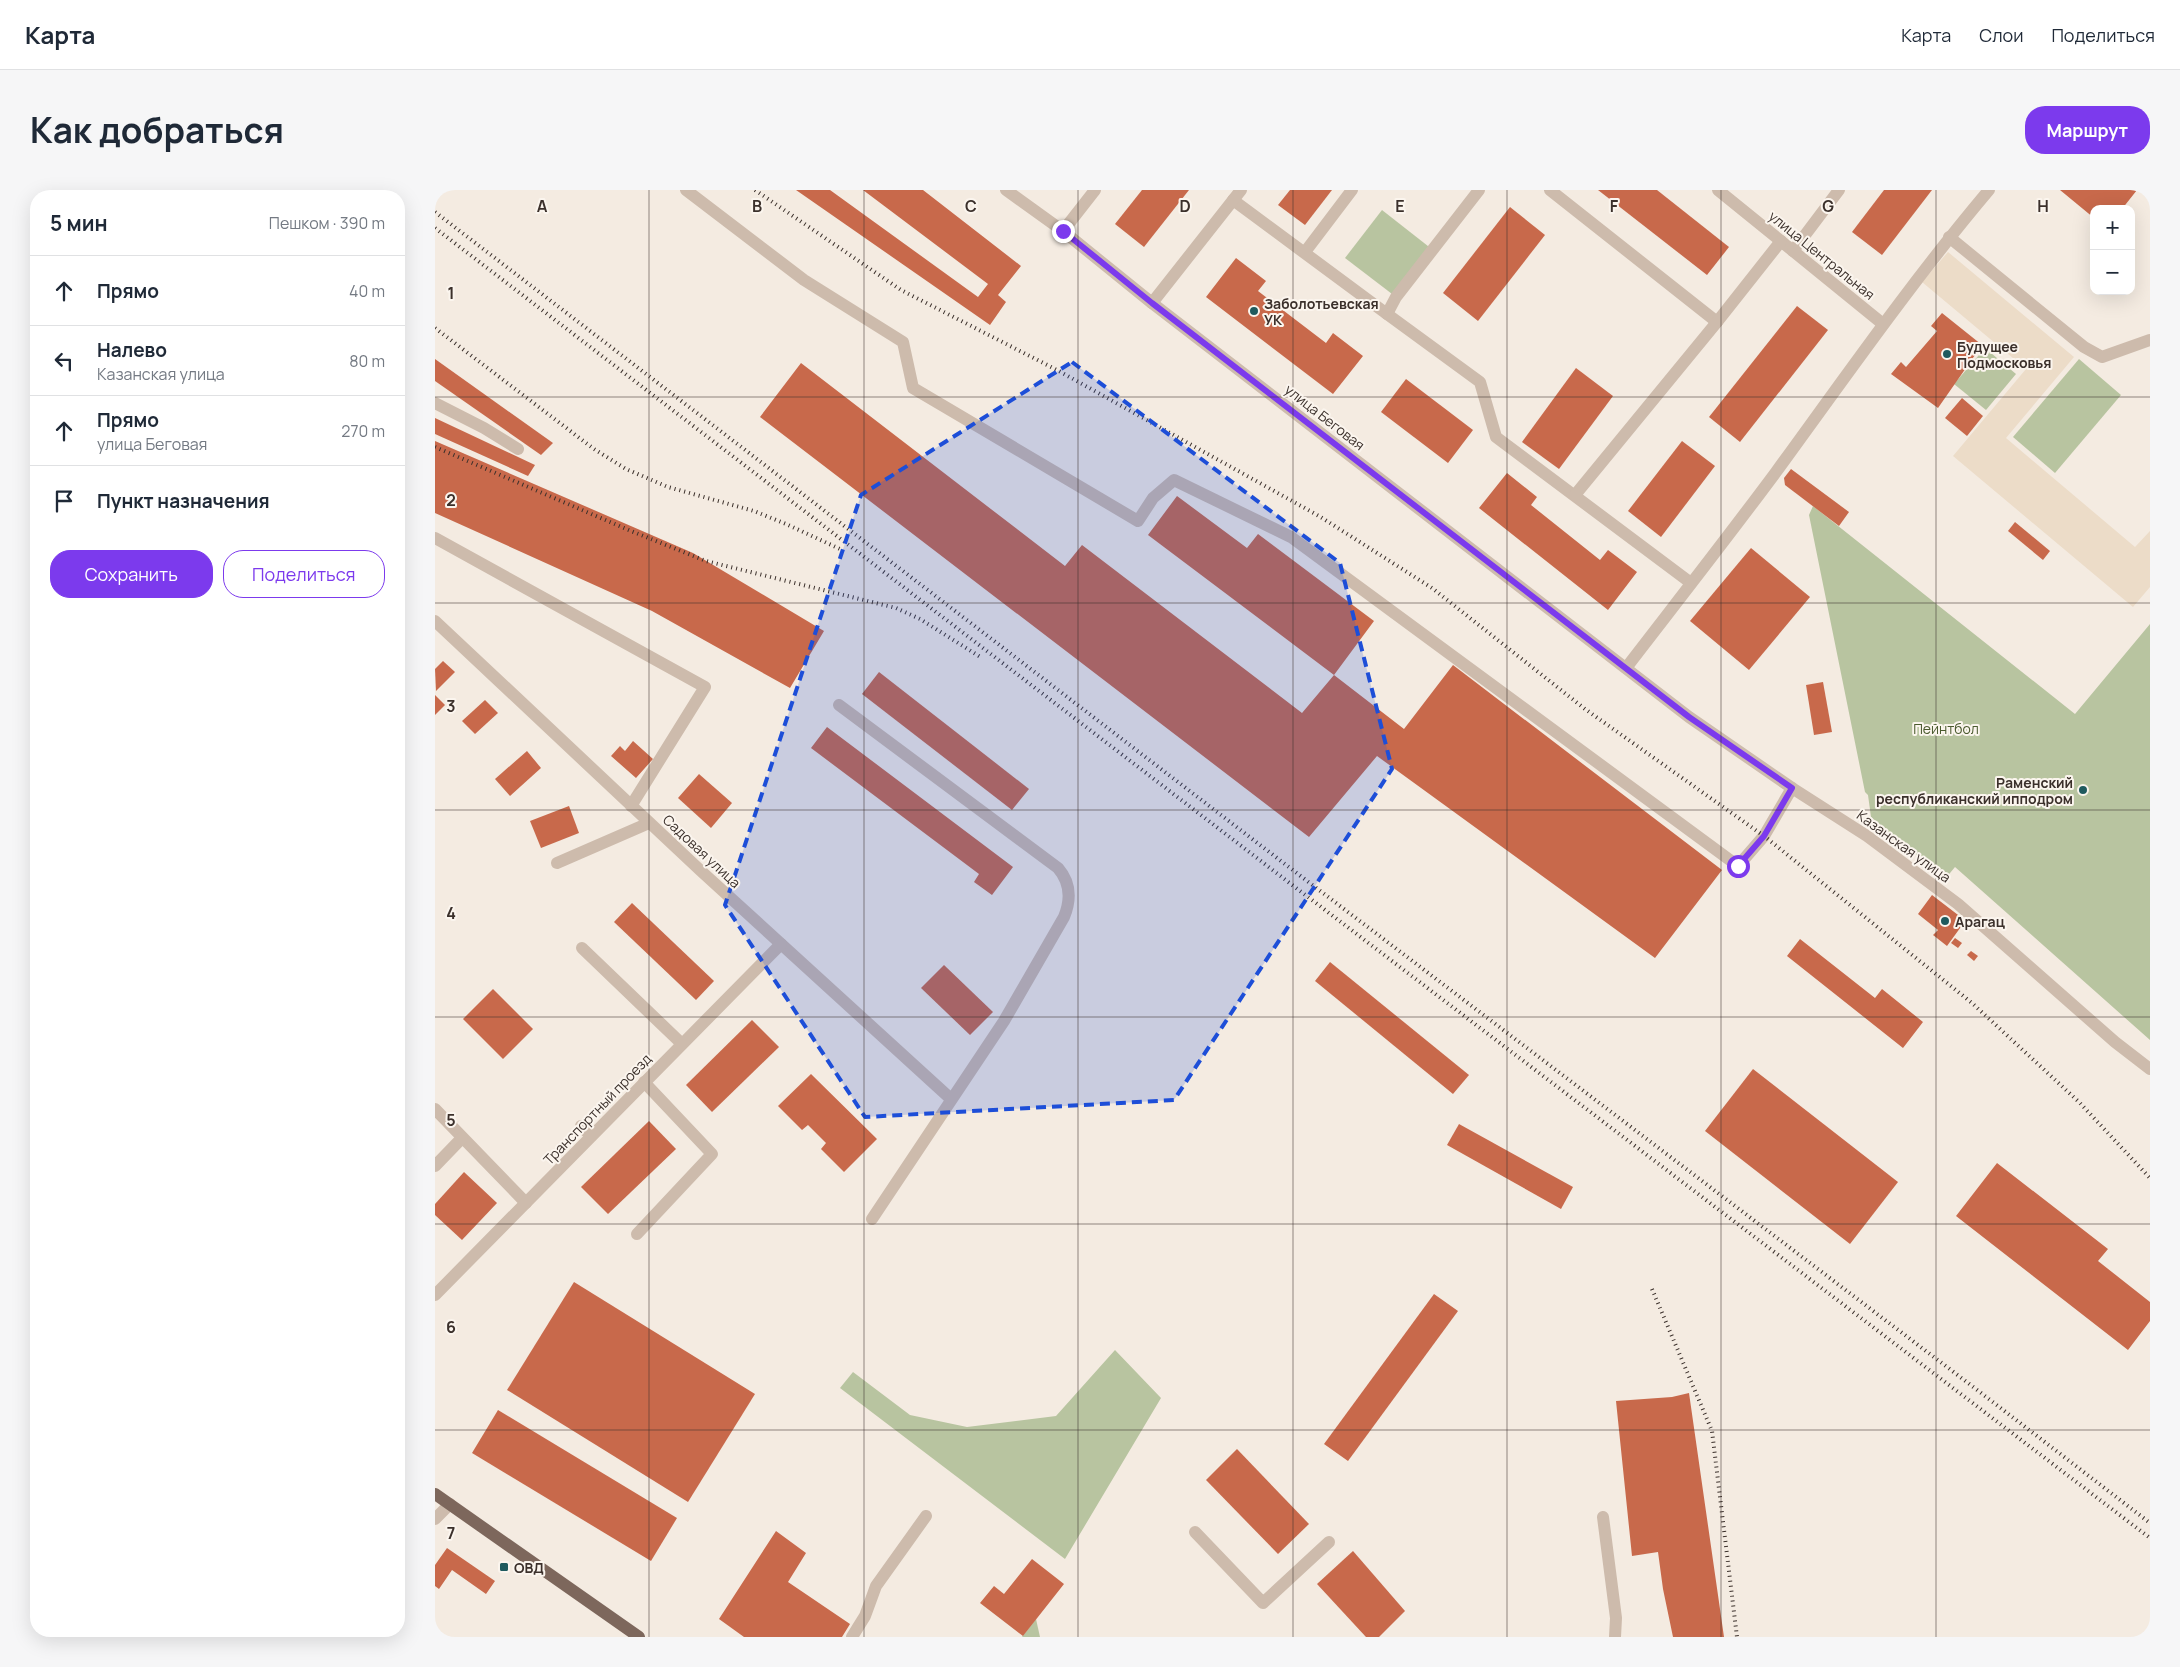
<!DOCTYPE html>
<html lang="ru">
<meta charset="utf-8">
<style>
:root{--surface:#fff;--page:#f6f6f7;--text:#1f2937;--muted:#747a83;--line:#e0e1e3;--accent:#7c3aed}
body{margin:0;font-family:Manrope,sans-serif;background:var(--page);color:var(--text)}
.controls{position:absolute;right:15px;top:15px;display:grid;overflow:hidden;border-radius:10px;box-shadow:0 5px 20px #0002}
.controls button{width:45px;height:45px;display:grid;place-items:center;padding:0;border:0;border-bottom:1px solid var(--line);background:var(--surface);color:var(--text);font:25px sans-serif}
.stop{position:absolute;width:15px;height:15px;margin:-11px;border:4px solid #7c3aed;border-radius:50%;background:#fff}
.stop.end{background:#7c3aed;border-color:#fff;box-shadow:0 1px 5px #0008}
.list{margin:0;padding:0;list-style:none}
h2{display:flex;justify-content:space-between;align-items:center;height:65px;margin:0;padding:0 20px;font-size:21px}
h2 small{font-size:16px;font-weight:400;color:var(--muted)}
.list li{display:grid;grid-template-columns:32px 1fr auto;gap:15px;align-items:center;box-sizing:border-box;height:70px;padding:0 20px;border-top:1px solid var(--line)}
.list b{display:block;font-size:19px;white-space:nowrap}
.list p{margin:0;font-size:16px;white-space:nowrap;color:var(--muted)}
.list em{font-size:16px;font-style:normal;color:var(--muted)}
.actions{display:flex;gap:10px;padding:15px 20px}
.actions a{flex:1;padding:11px 0;border:1px solid var(--accent);border-radius:20px;text-align:center;font-size:18px;color:var(--accent)}
.actions .main{background:var(--accent);color:#fff}
.icon{flex:none;width:28px;height:28px;fill:none;stroke:currentColor;stroke-width:2;stroke-linecap:round;stroke-linejoin:round}
.map{position:relative;flex:none;width:1715px;height:1447px;overflow:hidden;border-radius:20px}
header{display:flex;align-items:center;gap:30px;box-sizing:border-box;height:70px;padding:0 25px;background:var(--surface);border-bottom:1px solid var(--line)}
header strong{font-size:24px}
nav{display:flex;gap:28px;margin-inline-start:auto;font-size:18px}
.intro{display:flex;align-items:center;justify-content:space-between;box-sizing:border-box;height:120px;padding:0 30px}
h1{margin:0;font-size:35px}
.button{padding:12px 22px;border-radius:20px;background:var(--accent);color:#fff;font-size:18px;font-weight:700}
main{display:flex;gap:30px;padding:0 30px}
aside{flex:1;background:var(--surface);border-radius:20px;box-shadow:0 5px 20px #0002}
.map>svg:first-child{display:block}
</style>
<header>
<strong>Карта</strong>
<nav><a>Карта</a><a>Слои</a><a>Поделиться</a></nav>
</header>
<div class="intro"><h1>Как добраться</h1><a class="button">Маршрут</a></div>
<main>
<aside>
<h2>5 мин<small>Пешком · 390 m</small></h2>
<ul class="list">
<li><svg class="icon" aria-label="ahead" viewBox="0 0 24 24"><path d="M12 20V5M6 11l6-6 6 6"/></svg><div><b>Прямо</b></div><em>40 m</em></li>
<li><svg class="icon" aria-label="left" viewBox="0 0 24 24"><path d="M17 20v-9H6M10 6l-5 5 5 5"/></svg><div><b>Налево</b><p>Казанская улица</p></div><em>80 m</em></li>
<li><svg class="icon" aria-label="ahead" viewBox="0 0 24 24"><path d="M12 20V5M6 11l6-6 6 6"/></svg><div><b>Прямо</b><p>улица Беговая</p></div><em>270 m</em></li>
<li><svg class="icon" aria-label="arrive" viewBox="0 0 24 24"><path d="M6 21V4h12l-3 4 3 4H6"/></svg><div><b>Пункт назначения</b></div></li>
</ul>
<div class="actions"><a class="main">Сохранить</a><a>Поделиться</a></div>
</aside>
<div class="map">
<svg width="1715" height="1447" viewBox="0 0 1715 1447">
<rect width="100%" height="100%" fill="#f4ebe1"/>
<g fill="#b8c4a0">
<path d="M 947,20 L 998,60 L 961,107 L 910,68 Z"/>
<path d="M 1550,158 L 1581,184 L 1551,220 L 1519,194 Z"/>
<path d="M 1644,169 L 1686,205 L 1620,283 L 1578,247 Z"/>
<path d="M 1378,316 L 1640,524 L 1715,434 L 1715,850 L 1520,677 L 1510,689 L 1436,627 L 1433,605 L 1430,602 L 1374,325 Z"/>
<path d="M 680,1160 L 726,1208 L 630,1369 L 405,1198 L 418,1182 L 475,1225 L 532,1237 L 621,1226 Z"/>
<path d="M 601,1429 L 605,1447 L 587,1447 Z"/>
</g>
<path fill="#ecdcc8" d="M 1513,62 L 1639,167 L 1571,248 L 1700,357 L 1715,341 L 1715,397 L 1698,417 L 1518,266 L 1591,179 L 1487,92 Z"/>
<g fill="#c8694b">
<path d="M 361,0 L 395,0 L 543,107 L 553,94 L 428,0 L 488,0 L 586,76 L 563,105 L 571,112 L 555,135 Z"/>
<path d="M 707,0 L 754,0 L 709,57 L 680,34 Z"/>
<path d="M 855,0 L 897,0 L 870,35 L 843,15 Z"/>
<path d="M 1163,0 L 1222,0 L 1294,57 L 1272,85 Z"/>
<path d="M 1449,0 L 1497,0 L 1447,65 L 1417,42 Z"/>
<path d="M 1625,0 L 1702,0 L 1687,19 L 1659,19 L 1659,28 Z"/>
<path d="M 1075,17 L 1110,45 L 1043,131 L 1008,103 Z"/>
<path d="M 801,68 L 831,91 L 823,101 L 891,153 L 898,143 L 928,166 L 898,204 L 771,107 Z"/>
<path d="M 1362,116 L 1393,140 L 1305,252 L 1274,227 Z"/>
<path d="M 1507,123 L 1547,155 L 1503,218 L 1456,184 L 1466,172 L 1471,177 L 1502,141 L 1496,136 Z"/>
<path d="M 0,169 L 118,253 L 106,265 L 0,191 Z"/>
<path d="M 366,173 L 630,376 L 647,355 L 867,523 L 899,485 L 713,345 L 742,306 L 812,358 L 823,344 L 939,431 L 899,485 L 969,539 L 1018,475 L 1287,680 L 1220,768 L 942,566 L 874,647 L 325,227 Z"/>
<path d="M 1141,178 L 1178,206 L 1124,279 L 1087,252 Z"/>
<path d="M 971,189 L 1038,240 L 1013,273 L 946,222 Z"/>
<path d="M 1527,208 L 1548,226 L 1532,246 L 1510,228 Z"/>
<path d="M 0,228 L 100,275 L 93,286 L 0,244 Z"/>
<path d="M 0,251 L 258,363 L 389,441 L 355,498 L 217,421 L 0,323 Z"/>
<path d="M 1247,251 L 1280,276 L 1226,347 L 1193,321 Z"/>
<path d="M 1356,279 L 1414,322 L 1404,336 L 1350,295 L 1349,288 Z"/>
<path d="M 1072,283 L 1102,307 L 1096,315 L 1165,370 L 1173,360 L 1202,382 L 1173,420 L 1044,318 Z"/>
<path d="M 1580,332 L 1615,361 L 1608,370 L 1573,341 Z"/>
<path d="M 1316,358 L 1375,407 L 1314,480 L 1255,431 Z"/>
<path d="M 8,471 L 20,482 L 1,501 L 0,479 Z"/>
<path d="M 444,482 L 594,599 L 577,620 L 427,504 Z"/>
<path d="M 1388,492 L 1397,542 L 1379,545 L 1371,495 Z"/>
<path d="M 0,505 L 10,515 L 0,525 Z"/>
<path d="M 50,510 L 63,523 L 40,544 L 27,531 Z"/>
<path d="M 392,537 L 578,677 L 557,705 L 539,692 L 544,684 L 376,558 Z"/>
<path d="M 198,551 L 218,569 L 201,588 L 176,566 L 185,556 L 190,561 Z"/>
<path d="M 92,561 L 106,578 L 75,606 L 60,589 Z"/>
<path d="M 264,584 L 297,613 L 276,638 L 243,608 Z"/>
<path d="M 134,616 L 144,643 L 106,658 L 95,631 Z"/>
<path d="M 1497,705 L 1527,728 L 1528,734 L 1512,756 L 1498,745 L 1503,740 L 1483,724 Z"/>
<path d="M 197,713 L 279,791 L 261,810 L 179,732 Z"/>
<path d="M 1520,748 L 1527,753 L 1523,758 L 1516,753 Z"/>
<path d="M 1365,749 L 1440,808 L 1447,799 L 1488,832 L 1468,858 L 1352,766 Z"/>
<path d="M 1536,761 L 1543,766 L 1539,771 L 1532,765 Z"/>
<path d="M 895,772 L 1034,885 L 1018,904 L 880,791 Z"/>
<path d="M 509,775 L 558,822 L 535,845 L 486,798 Z"/>
<path d="M 58,799 L 98,839 L 68,869 L 28,829 Z"/>
<path d="M 317,830 L 344,857 L 277,922 L 251,895 Z"/>
<path d="M 1318,879 L 1463,992 L 1415,1054 L 1270,941 Z"/>
<path d="M 376,884 L 442,949 L 409,982 L 386,959 L 391,953 L 373,935 L 367,940 L 343,916 Z"/>
<path d="M 214,931 L 241,959 L 173,1024 L 146,997 Z"/>
<path d="M 1024,934 L 1138,997 L 1126,1019 L 1012,955 Z"/>
<path d="M 1562,973 L 1673,1059 L 1663,1071 L 1715,1112 L 1715,1131 L 1693,1160 L 1521,1026 Z"/>
<path d="M 29,982 L 62,1013 L 27,1050 L 0,1025 L 0,1014 Z"/>
<path d="M 139,1092 L 320,1204 L 253,1312 L 72,1200 Z"/>
<path d="M 999,1104 L 1023,1121 L 913,1271 L 889,1254 Z"/>
<path d="M 1254,1203 L 1289,1447 L 1238,1447 L 1228,1399 L 1223,1362 L 1197,1366 L 1181,1211 L 1237,1207 Z"/>
<path d="M 63,1220 L 242,1328 L 216,1371 L 37,1263 Z"/>
<path d="M 802,1259 L 874,1334 L 843,1364 L 771,1290 Z"/>
<path d="M 341,1341 L 371,1363 L 353,1392 L 415,1434 L 407,1447 L 309,1447 L 284,1429 Z"/>
<path d="M 12,1358 L 60,1391 L 51,1404 L 17,1380 L 4,1399 L 0,1396 L 0,1375 Z"/>
<path d="M 918,1361 L 970,1421 L 944,1447 L 931,1447 L 882,1394 Z"/>
<path d="M 597,1369 L 629,1394 L 588,1446 L 545,1413 L 559,1396 L 569,1404 Z"/>
</g>
<g fill="none" stroke-linecap="round" stroke-linejoin="round">
<g stroke="#cdbbac" stroke-width="12">
<path d="M 251,0 L 369,90 L 468,152 L 478,198 L 703,331 L 718,308 L 739,290 L 856,347 L 1303,676 L 1329,646 L 1357,598"/>
<path d="M 571,0 L 628,41 L 717,113 L 1254,527 L 1357,598 L 1432,646 L 1523,714 L 1680,852 L 1715,879"/>
<path d="M 1115,0 L 1282,132"/>
<path d="M 1283,0 L 1448,134"/>
<path d="M 798,10 L 952,124 L 961,107 L 1044,0"/>
<path d="M 628,41 L 660,0"/>
<path d="M 1514,47 L 1649,157 L 1667,167 L 1715,150"/>
<path d="M 1358,61 L 1404,0"/>
<path d="M 870,62 L 917,0"/>
<path d="M 717,113 L 806,0"/>
<path d="M 952,124 L 1045,192 L 1061,247 L 1256,393"/>
<path d="M 0,213 L 49,238 L 83,259"/>
<path d="M 1140,305 L 1282,132 L 1346,51"/>
<path d="M 0,348 L 270,497 L 196,616"/>
<path d="M 0,431 L 266,681 L 516,909"/>
<path d="M 1191,478 C 1241,413 1292,348 1341,282 C 1411,186 1478,90 1554,0"/>
<path d="M 404,515 L 623,678 C 636,693 636,710 629,727 L 569,831 L 437,1029"/>
<path d="M 122,673 L 214,633"/>
<path d="M 147,758 L 246,853"/>
<path d="M 0,919 L 91,1013"/>
<path d="M 146,936 L 156,946"/>
<path d="M 0,976 L 27,948"/>
<path d="M 202,1044 L 277,964 L 209,892"/>
<path d="M 0,1105 L 346,754"/>
<path d="M 1168,1327 L 1181,1428 L 1180,1447"/>
<path d="M 0,1329 L 15,1314"/>
<path d="M 760,1342 L 828,1413 L 894,1352"/>
<path d="M 417,1447 L 430,1426 L 441,1396 L 491,1326"/>
</g>
<path stroke="#7d675c" stroke-width="12" d="M 0,1304 L 204,1447"/>
<g stroke="#3b302b" stroke-width="4" stroke-dasharray="1 4" stroke-linecap="butt">
<path d="M 320,0 L 466,100 L 622,180 L 884,326 L 997,398 L 1150,519 L 1329,646 L 1537,813 L 1644,912 L 1715,988"/>
<path d="M 0,22 L 859,681 L 1537,1196 L 1715,1333"/>
<path d="M 0,38 L 852,691 L 1715,1348"/>
<path d="M 0,138 L 159,259 L 191,279 L 233,297 L 319,321 L 351,334 L 405,359"/>
<path d="M 0,257 L 196,341 L 271,371 L 461,418 L 485,429 L 547,468"/>
<path d="M 1217,1099 L 1277,1241 L 1302,1447"/>
</g>
</g>
<g fill="none" stroke-linecap="round" stroke-linejoin="round">
<path stroke="#7c3aed" stroke-width="6" d="M 628,41 L 717,113 L 1254,527 L 1357,598 L 1329,646 L 1303,676"/>
</g>
<path fill="#1d4ed8" fill-opacity="0.2" stroke="#1d4ed8" stroke-width="4" stroke-dasharray="10 6" stroke-linejoin="round" d="M 637,172 L 905,373 L 957,579 L 739,910 L 430,927 L 290,715 L 426,305 Z"/>
<path fill="none" stroke="#3b302b" stroke-width="1" stroke-opacity="0.55" d="M 214,0 L 214,1447M 429,0 L 429,1447M 643,0 L 643,1447M 858,0 L 858,1447M 1072,0 L 1072,1447M 1286,0 L 1286,1447M 1501,0 L 1501,1447M 0,207 L 1715,207M 0,413 L 1715,413M 0,620 L 1715,620M 0,827 L 1715,827M 0,1034 L 1715,1034M 0,1240 L 1715,1240"/>
<g fill="#1f5a5e" stroke="#fbf5ee" stroke-width="2">
<circle cx="819" cy="121" r="5"/>
<circle cx="1512" cy="164" r="5"/>
<circle cx="1648" cy="600" r="5"/>
<circle cx="1510" cy="731" r="5"/>
<rect x="64" y="1372" width="10" height="10" rx="2.5"/>
</g>
<g text-anchor="middle" dominant-baseline="central" stroke-width="4" stroke-linejoin="round" paint-order="stroke">
<g font-size="14" fill="#3b302b" stroke="#fbf5ee">
<text transform="translate(1387 65) rotate(39)">улица Центральная</text>
<text transform="translate(890 227) rotate(38)">улица Беговая</text>
<text transform="translate(1469 656) rotate(36)">Казанская улица</text>
<text transform="translate(267 661) rotate(43)">Садовая улица</text>
<text transform="translate(162 919) rotate(-46)">Транспортный проезд</text>
</g>
<g font-size="14" font-weight="bold" fill="#3b302b" stroke="#fbf5ee" text-anchor="start">
<text x="829" y="113">Заболотьевская<tspan x="829" dy="16">УК</tspan></text>
<text x="1522" y="156">Будущее<tspan x="1522" dy="16">Подмосковья</tspan></text>
<text x="1638" y="592" text-anchor="end">Раменский<tspan x="1638" dy="16">республиканский ипподром</tspan></text>
<text x="1520" y="731">Арагац</text>
<text x="79" y="1377">ОВД</text>
</g>
<g font-size="14" fill="#4a5a2e" stroke="#fbf5ee">
<text x="1511" y="538">Пейнтбол</text>
</g>
</g>
<g font-size="16" text-anchor="middle" font-weight="bold" fill="#3b302b" stroke="#fbf5ee" stroke-width="4" stroke-linejoin="round" paint-order="stroke">
<text x="107" y="22">A</text>
<text x="322" y="22">B</text>
<text x="536" y="22">C</text>
<text x="750" y="22">D</text>
<text x="965" y="22">E</text>
<text x="1179" y="22">F</text>
<text x="1393" y="22">G</text>
<text x="1608" y="22">H</text>
<text x="16" y="109">1</text>
<text x="16" y="316">2</text>
<text x="16" y="522">3</text>
<text x="16" y="729">4</text>
<text x="16" y="936">5</text>
<text x="16" y="1143">6</text>
<text x="16" y="1349">7</text>
</g>
</svg>
<div class="controls">
<button>+</button>
<button>−</button>
</div>
<div class="stop" style="left:1303px;top:676px"></div>
<div class="stop end" style="left:628px;top:41px"></div>
</div>
</main>
